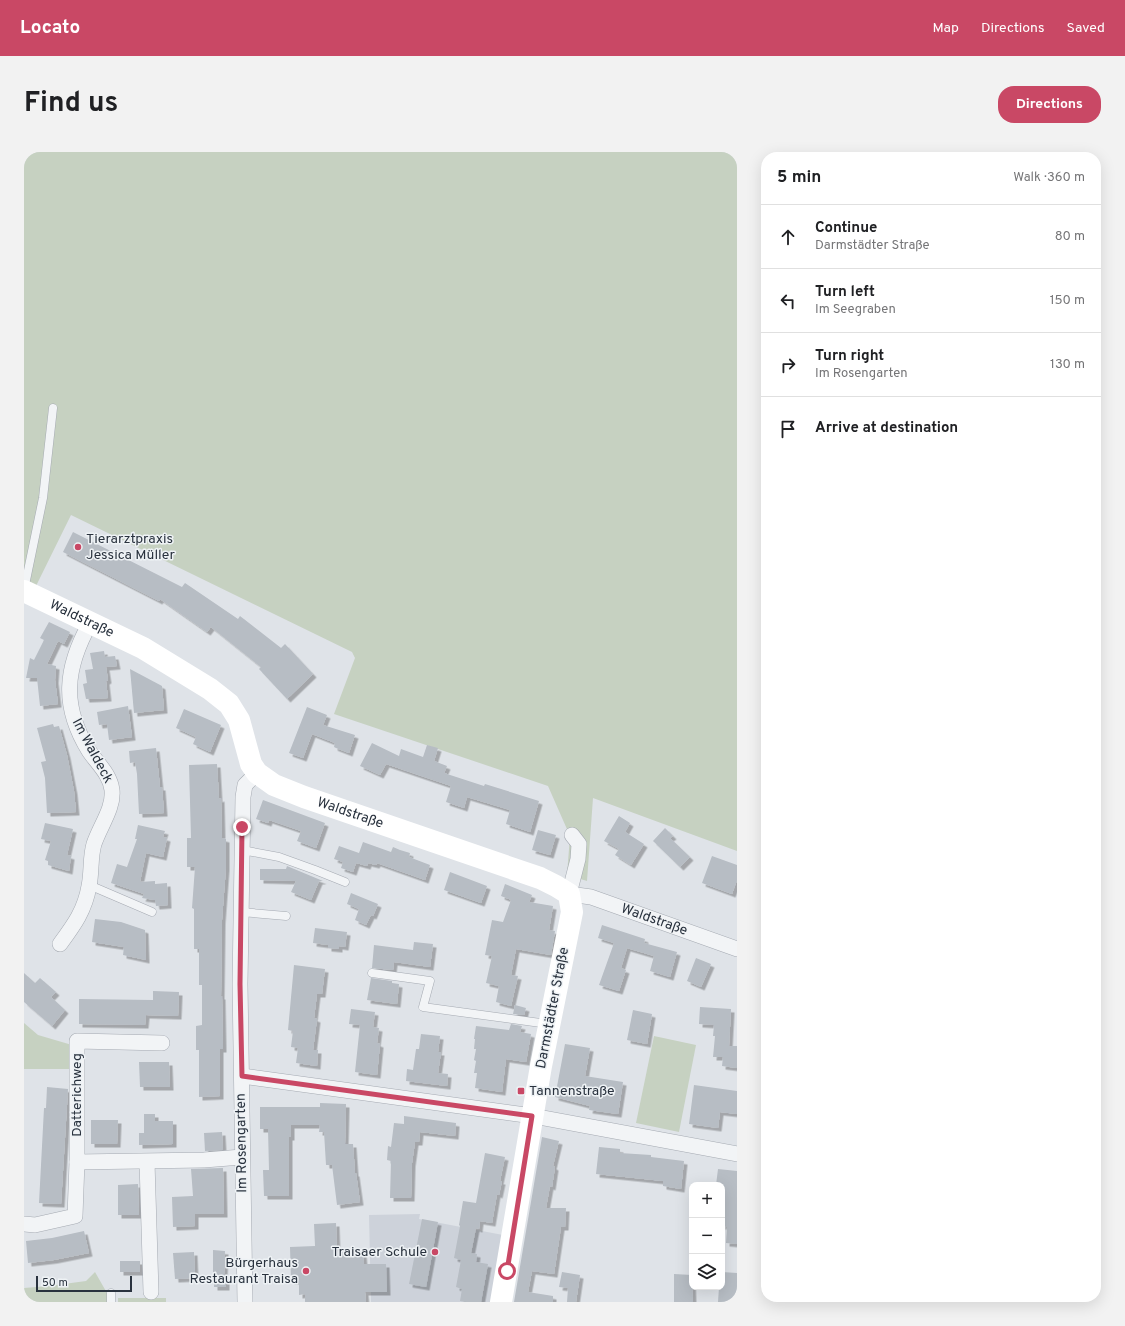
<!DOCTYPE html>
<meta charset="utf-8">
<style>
:root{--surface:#fff;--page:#f2f2f2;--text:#202124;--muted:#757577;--line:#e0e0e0;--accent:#c94865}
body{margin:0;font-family:Overpass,sans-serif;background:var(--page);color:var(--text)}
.controls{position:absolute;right:12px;bottom:12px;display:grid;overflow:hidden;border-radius:8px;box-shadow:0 4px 16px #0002}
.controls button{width:36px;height:36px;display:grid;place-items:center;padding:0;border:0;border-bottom:1px solid var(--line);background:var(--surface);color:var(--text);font:20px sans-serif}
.scale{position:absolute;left:12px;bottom:10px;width:96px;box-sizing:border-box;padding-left:4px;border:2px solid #29323e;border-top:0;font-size:11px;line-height:14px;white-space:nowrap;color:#29323e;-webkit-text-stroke:3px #eef2f5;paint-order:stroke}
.stop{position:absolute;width:12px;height:12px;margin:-9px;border:3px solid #c94865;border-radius:50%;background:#fff}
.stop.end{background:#c94865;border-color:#fff;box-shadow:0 1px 4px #0008}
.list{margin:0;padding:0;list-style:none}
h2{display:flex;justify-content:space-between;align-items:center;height:52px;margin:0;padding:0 16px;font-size:17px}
h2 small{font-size:13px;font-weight:400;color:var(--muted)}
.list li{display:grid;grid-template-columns:26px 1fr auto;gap:12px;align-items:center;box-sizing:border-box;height:64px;padding:0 16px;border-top:1px solid var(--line)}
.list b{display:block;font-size:15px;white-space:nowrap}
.list p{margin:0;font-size:13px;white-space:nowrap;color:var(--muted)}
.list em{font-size:13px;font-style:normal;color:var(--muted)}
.icon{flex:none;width:22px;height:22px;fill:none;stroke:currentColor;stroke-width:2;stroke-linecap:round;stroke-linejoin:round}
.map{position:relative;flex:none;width:713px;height:1150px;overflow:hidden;border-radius:16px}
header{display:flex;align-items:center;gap:24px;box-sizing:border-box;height:56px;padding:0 20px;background:var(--accent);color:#fff}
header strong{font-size:19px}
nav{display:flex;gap:22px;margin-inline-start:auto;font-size:14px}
.intro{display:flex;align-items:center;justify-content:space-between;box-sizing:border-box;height:96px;padding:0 24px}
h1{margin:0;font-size:28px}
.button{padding:10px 18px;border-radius:16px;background:var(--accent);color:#fff;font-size:14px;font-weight:700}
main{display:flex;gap:24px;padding:0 24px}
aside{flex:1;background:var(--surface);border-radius:16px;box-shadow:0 4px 16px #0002}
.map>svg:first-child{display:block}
</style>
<header>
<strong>Locato</strong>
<nav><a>Map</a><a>Directions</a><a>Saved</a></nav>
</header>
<div class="intro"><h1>Find us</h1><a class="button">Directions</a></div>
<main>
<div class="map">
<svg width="713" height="1150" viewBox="0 0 713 1150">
<defs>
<filter id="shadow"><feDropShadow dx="3.5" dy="3.5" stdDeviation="0" flood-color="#0004"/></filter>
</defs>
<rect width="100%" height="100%" fill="#dfe3e8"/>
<path fill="#cdd2da" d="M 396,1062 L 395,1067 L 479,1083 L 467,1150 L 347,1150 L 345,1063 Z"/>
<g fill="#c6d1c1">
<path d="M 0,0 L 713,0 L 713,699 L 569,646 L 563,729 L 543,723 L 546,684 L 524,634 L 310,562 L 331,506 L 328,500 L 47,363 L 12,434 L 0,427 Z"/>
<path d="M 0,871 L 14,883 L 48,893 L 50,917 L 0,917 Z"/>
<path d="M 630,884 L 672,893 L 655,980 L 612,971 Z"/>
<path d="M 71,1120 L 83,1141 L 83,1150 L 0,1150 L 0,1136 L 25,1134 L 62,1129 Z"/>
<rect x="94" y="1146" width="48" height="4"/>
</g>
<g fill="#b7bdc4" filter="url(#shadow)">
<path d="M 49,380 L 158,435 L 161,431 L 214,467 L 216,464 L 257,496 L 261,492 L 289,522 L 263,547 L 235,517 L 237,515 L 187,475 L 183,480 L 136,447 L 135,449 L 39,400 Z"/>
<path d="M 25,470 L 46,480 L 40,492 L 34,489 L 23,512 L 32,514 L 31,528 L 34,552 L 16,554 L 13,526 L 2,526 L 6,506 L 10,508 L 20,488 L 16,486 Z"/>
<path d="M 80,499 L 81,505 L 91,504 L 93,514 L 82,515 L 84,528 L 82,529 L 84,546 L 62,547 L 59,532 L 63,531 L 61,518 L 69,517 L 66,501 Z"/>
<path d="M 106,517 L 138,534 L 140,558 L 110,561 Z"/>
<path d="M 104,554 L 108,585 L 85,588 L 83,572 L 75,573 L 73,560 Z"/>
<path d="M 283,555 L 303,563 L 299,573 L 331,583 L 325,601 L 312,596 L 310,595 L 311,591 L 288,582 L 279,606 L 265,601 Z"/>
<path d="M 160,557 L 197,573 L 186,600 L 169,592 L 172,585 L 152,576 Z"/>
<path d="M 29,572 L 30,575 L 35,574 L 43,603 L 50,639 L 52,660 L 23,661 L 21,626 L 17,610 L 22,609 L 13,576 Z"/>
<path d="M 348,591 L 375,604 L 377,597 L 399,605 L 403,593 L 414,596 L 410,609 L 423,614 L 420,621 L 460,634 L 461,632 L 515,649 L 506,680 L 482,672 L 486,658 L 443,645 L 440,656 L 422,650 L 427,634 L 362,612 L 356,623 L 336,614 Z"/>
<path d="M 132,596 L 136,635 L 138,635 L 140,661 L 115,662 L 113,622 L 111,610 L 106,611 L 105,599 Z"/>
<path d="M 193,612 L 195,647 L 197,646 L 198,686 L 202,687 L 202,715 L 198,768 L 197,844 L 198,844 L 199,897 L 196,897 L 196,944 L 175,945 L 175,898 L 172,898 L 172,874 L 178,873 L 178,833 L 175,833 L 175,797 L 170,797 L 170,757 L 168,756 L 171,715 L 163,715 L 163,686 L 167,686 L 165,613 Z"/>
<path d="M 239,648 L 301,671 L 292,696 L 273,689 L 277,679 L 245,668 L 244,671 L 232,667 Z"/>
<path d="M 595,664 L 606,671 L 601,680 L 620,692 L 607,713 L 591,703 L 595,697 L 580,689 Z"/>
<path d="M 21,671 L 49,677 L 43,703 L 47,704 L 45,719 L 24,713 L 24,709 L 21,708 L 27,689 L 17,687 Z"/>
<path d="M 114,673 L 141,679 L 139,685 L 143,686 L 139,705 L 122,701 L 116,730 L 131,729 L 131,732 L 143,731 L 144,753 L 132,754 L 131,748 L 118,746 L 120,742 L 87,731 L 93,712 L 103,715 L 113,687 L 111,687 Z"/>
<path d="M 641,676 L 649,684 L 646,686 L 666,705 L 656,715 L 629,689 Z"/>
<path d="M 514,678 L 532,683 L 526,703 L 508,698 Z"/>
<path d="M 339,690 L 367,700 L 369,695 L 376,698 L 386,701 L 385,705 L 406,713 L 401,728 L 353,711 L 352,713 L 344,711 L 343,714 L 332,711 L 329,720 L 317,716 L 319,710 L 310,707 L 315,694 L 335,701 Z"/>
<path d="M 688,704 L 713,713 L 713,728 L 708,742 L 678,731 Z"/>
<path d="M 263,714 L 299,729 L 295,729 L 287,748 L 267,740 L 272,729 L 236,728 L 236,717 L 262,717 Z"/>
<path d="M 426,720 L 463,734 L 457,751 L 420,738 Z"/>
<path d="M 481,732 L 508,743 L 505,750 L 529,754 L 525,778 L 531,779 L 527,803 L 492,797 L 487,823 L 494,824 L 487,854 L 472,850 L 475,834 L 462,831 L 468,804 L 461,803 L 468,768 L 479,770 L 487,748 L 477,744 Z"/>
<path d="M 327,741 L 354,752 L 349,764 L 347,763 L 342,773 L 331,768 L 335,757 L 323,752 Z"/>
<path d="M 71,767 L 97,770 L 121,778 L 122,808 L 99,803 L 100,795 L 68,790 Z"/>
<path d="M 578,773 L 621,787 L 620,791 L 653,800 L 646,825 L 626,819 L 630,804 L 603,796 L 597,816 L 602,818 L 595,839 L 575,833 L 590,791 L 574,786 Z"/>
<path d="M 291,776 L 323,780 L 321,795 L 315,794 L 315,797 L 304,796 L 304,793 L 289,791 Z"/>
<path d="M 390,790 L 409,792 L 406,815 L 370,810 L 369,818 L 348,816 L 350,793 L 389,798 Z"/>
<path d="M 672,806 L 687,812 L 677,835 L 663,829 Z"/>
<path d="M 270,813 L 301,817 L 298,842 L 293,842 L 290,866 L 293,867 L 289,898 L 294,898 L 293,914 L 272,911 L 274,896 L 267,895 L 269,879 L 264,878 Z"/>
<path d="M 0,821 L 11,831 L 16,826 L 32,840 L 27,845 L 41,858 L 28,874 L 0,850 Z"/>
<path d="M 347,826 L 368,829 L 368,831 L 375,832 L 373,852 L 343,848 Z"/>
<path d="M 129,839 L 155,840 L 154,864 L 122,863 L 121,873 L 55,872 L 55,847 L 129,848 Z"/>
<path d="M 491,853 L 502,856 L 500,863 L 489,862 Z"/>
<path d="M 676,855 L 707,857 L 705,894 L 713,894 L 713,916 L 698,914 L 699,905 L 689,905 L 691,884 L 689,884 L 690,873 L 675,872 Z"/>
<path d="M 327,857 L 351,860 L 349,875 L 355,876 L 353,891 L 356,892 L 353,923 L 331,920 L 336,873 L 325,872 Z"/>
<path d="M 609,858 L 628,862 L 623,892 L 603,888 Z"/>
<path d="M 487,872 L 498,874 L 496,880 L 507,882 L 502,910 L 482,907 L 478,940 L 451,936 L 453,921 L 450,921 L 452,909 L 450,908 L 452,897 L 450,897 L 451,887 L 450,887 L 452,874 L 485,878 Z"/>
<path d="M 397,882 L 416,884 L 414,900 L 417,900 L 414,921 L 424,922 L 423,934 L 382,929 L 383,917 L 389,918 L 392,897 L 395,897 Z"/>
<path d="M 541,892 L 566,896 L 561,924 L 599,930 L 594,962 L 565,958 L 566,954 L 531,945 Z"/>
<path d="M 115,910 L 145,910 L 146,935 L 116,935 Z"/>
<path d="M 670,933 L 713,939 L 713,962 L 696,960 L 694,976 L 665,972 Z"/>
<path d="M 23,935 L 44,937 L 37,1052 L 15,1051 L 20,956 L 22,956 Z"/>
<path d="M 296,951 L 322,952 L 321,992 L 329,992 L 331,1021 L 332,1021 L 336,1050 L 313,1053 L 308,1013 L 302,1013 L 300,980 L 295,980 L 296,973 L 267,973 L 267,985 L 265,985 L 265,1044 L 240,1044 L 239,1018 L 245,1018 L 244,977 L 236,977 L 236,955 L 296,955 Z"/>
<path d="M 120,962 L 131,962 L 131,969 L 149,969 L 149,992 L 115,993 L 115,981 L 120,981 Z"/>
<path d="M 380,964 L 432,971 L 431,984 L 396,980 L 395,990 L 391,990 L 388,1011 L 387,1046 L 366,1046 L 367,1009 L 363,1008 L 364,994 L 367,995 L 370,971 L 380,972 Z"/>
<path d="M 67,968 L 94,968 L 93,992 L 67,992 Z"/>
<path d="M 198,980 L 199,998 L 181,999 L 180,981 Z"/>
<path d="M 518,985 L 535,989 L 529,1014 L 531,1015 L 528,1035 L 526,1034 L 522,1056 L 542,1056 L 541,1075 L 537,1075 L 530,1122 L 508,1119 L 504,1140 L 529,1144 L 529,1150 L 490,1150 Z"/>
<path d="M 575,995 L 596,997 L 596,1001 L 627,1003 L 627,1005 L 660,1009 L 657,1037 L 639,1034 L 639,1029 L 572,1022 Z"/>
<path d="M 461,1001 L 481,1005 L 476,1029 L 478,1029 L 475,1043 L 473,1042 L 468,1071 L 456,1069 L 455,1077 L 452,1076 L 447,1101 L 453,1102 L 452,1110 L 464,1112 L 457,1150 L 442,1150 L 436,1149 L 438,1137 L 432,1135 L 437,1108 L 430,1106 L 436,1074 L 435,1073 L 439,1049 L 452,1051 Z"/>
<path d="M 199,1016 L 200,1062 L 171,1062 L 171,1074 L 149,1075 L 148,1045 L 169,1044 L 167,1017 Z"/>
<path d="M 694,1017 L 713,1019 L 713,1092 L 702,1091 L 703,1075 L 698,1074 L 698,1033 L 692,1033 Z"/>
<path d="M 114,1032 L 115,1063 L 94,1063 L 94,1033 Z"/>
<path d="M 398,1067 L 414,1070 L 402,1135 L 385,1132 Z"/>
<path d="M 312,1071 L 313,1100 L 339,1099 L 340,1112 L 362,1112 L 363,1140 L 341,1140 L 342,1150 L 281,1150 L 281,1142 L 275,1143 L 275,1129 L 267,1129 L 266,1095 L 291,1094 L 290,1072 Z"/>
<path d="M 60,1079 L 65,1101 L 30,1108 L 4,1111 L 2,1089 L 28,1086 Z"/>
<path d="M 189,1098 L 201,1099 L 200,1124 L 202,1124 L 202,1135 L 190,1135 L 190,1125 L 189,1125 Z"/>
<path d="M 170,1100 L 171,1126 L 151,1127 L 149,1101 Z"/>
<rect x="96" y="1109" width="20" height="11"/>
<path d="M 538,1120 L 556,1123 L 552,1150 L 543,1150 L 544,1136 L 535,1135 Z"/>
<path d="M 698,1120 L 713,1121 L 713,1150 L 694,1150 L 695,1135 L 698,1135 Z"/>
<path d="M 650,1122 L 668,1123 L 669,1150 L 650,1150 Z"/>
</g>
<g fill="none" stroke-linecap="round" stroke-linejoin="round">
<g stroke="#a5aab2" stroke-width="9">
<g id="lane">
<path d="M 0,438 L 19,346 L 29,256"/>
<path d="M 218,698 L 255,705 L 291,718 L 321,730"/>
<path d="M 65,733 L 128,760"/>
<path d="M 217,760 L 262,764"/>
<path d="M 348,821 L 406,829 L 399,855 L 524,872"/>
<path d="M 87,1141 L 87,1150"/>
</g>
</g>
<g stroke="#a5aab2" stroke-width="16">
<g id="street">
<path id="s1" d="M 548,683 L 555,692 L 554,707 L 545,742 L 567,745 L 713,797"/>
<path d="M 36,792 C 50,773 61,758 65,734 C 68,720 66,705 70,692 C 76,674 90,656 88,638 C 86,622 73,611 65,599 C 37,554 41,516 66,471"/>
<path d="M 218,924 L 509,964 L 713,1002"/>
<path d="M 53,1010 L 180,1008 L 218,1005"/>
<path d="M 123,1010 L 127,1140"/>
<path d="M 0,1072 L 11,1073 L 51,1064 L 53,1010 L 53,889 L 138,891"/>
<path d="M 221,1150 L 216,832 L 219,645 L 221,633 L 233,621"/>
</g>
</g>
<use href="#lane" stroke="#f2f4f6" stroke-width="8"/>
<use href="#street" stroke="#f2f4f6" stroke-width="15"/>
<path stroke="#fff" stroke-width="22" id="s2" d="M 0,439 L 119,496 L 186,537 L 205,552 L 215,568 L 227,612 L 233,621 L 250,633 L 280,645 L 516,726 L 532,734 L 545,742 L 548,760 L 517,914 L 477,1150"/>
</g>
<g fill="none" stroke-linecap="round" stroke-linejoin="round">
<path stroke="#c94865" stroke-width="5" d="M 218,675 L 216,832 L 218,924 L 508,964 L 483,1119"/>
</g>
<g fill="#c94865" stroke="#eef2f5" stroke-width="1.5">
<circle cx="54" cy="395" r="4"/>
<rect x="493" y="935" width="8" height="8" rx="2"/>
<circle cx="411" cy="1100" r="4"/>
<circle cx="282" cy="1119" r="4"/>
</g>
<g text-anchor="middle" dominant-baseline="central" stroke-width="3" stroke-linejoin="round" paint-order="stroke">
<g font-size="14" fill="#29323e" stroke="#eef2f5" text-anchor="start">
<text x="62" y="387">Tierarztpraxis<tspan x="62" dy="16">Jessica Müller</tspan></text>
<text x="505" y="939">Tannenstraße</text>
<text x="403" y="1100" text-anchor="end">Traisaer Schule</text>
<text x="274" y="1111" text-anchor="end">Bürgerhaus<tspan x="274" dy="16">Restaurant Traisa</tspan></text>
</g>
<g font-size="14" fill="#29323e" stroke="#eef2f5">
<text stroke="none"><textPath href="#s2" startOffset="64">Waldstraße</textPath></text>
<text transform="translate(68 599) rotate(62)">Im Waldeck</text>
<text stroke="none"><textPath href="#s2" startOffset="412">Waldstraße</textPath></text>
<text stroke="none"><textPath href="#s1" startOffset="152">Waldstraße</textPath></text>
<text transform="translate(529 856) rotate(-79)">Darmstädter Straße</text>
<text transform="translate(53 943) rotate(-90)">Datterichweg</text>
<text transform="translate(218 991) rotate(-91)">Im Rosengarten</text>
</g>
</g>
</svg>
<div class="controls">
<button>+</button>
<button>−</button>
<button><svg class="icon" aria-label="layers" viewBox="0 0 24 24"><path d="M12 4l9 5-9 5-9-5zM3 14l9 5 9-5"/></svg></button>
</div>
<div class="scale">50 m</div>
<div class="stop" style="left:483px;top:1119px"></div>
<div class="stop end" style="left:218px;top:675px"></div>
</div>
<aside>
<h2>5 min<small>Walk · 360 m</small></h2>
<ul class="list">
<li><svg class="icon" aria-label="ahead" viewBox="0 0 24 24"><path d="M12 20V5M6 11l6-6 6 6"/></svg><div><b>Continue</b><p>Darmstädter Straße</p></div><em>80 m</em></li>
<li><svg class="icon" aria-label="left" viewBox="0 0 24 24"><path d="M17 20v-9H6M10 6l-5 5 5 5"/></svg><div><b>Turn left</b><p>Im Seegraben</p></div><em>150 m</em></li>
<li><svg class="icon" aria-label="right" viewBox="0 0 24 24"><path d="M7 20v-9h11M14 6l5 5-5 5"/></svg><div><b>Turn right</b><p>Im Rosengarten</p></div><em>130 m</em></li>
<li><svg class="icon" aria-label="arrive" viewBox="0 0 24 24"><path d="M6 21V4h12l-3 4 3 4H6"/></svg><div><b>Arrive at destination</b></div></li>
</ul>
</aside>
</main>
